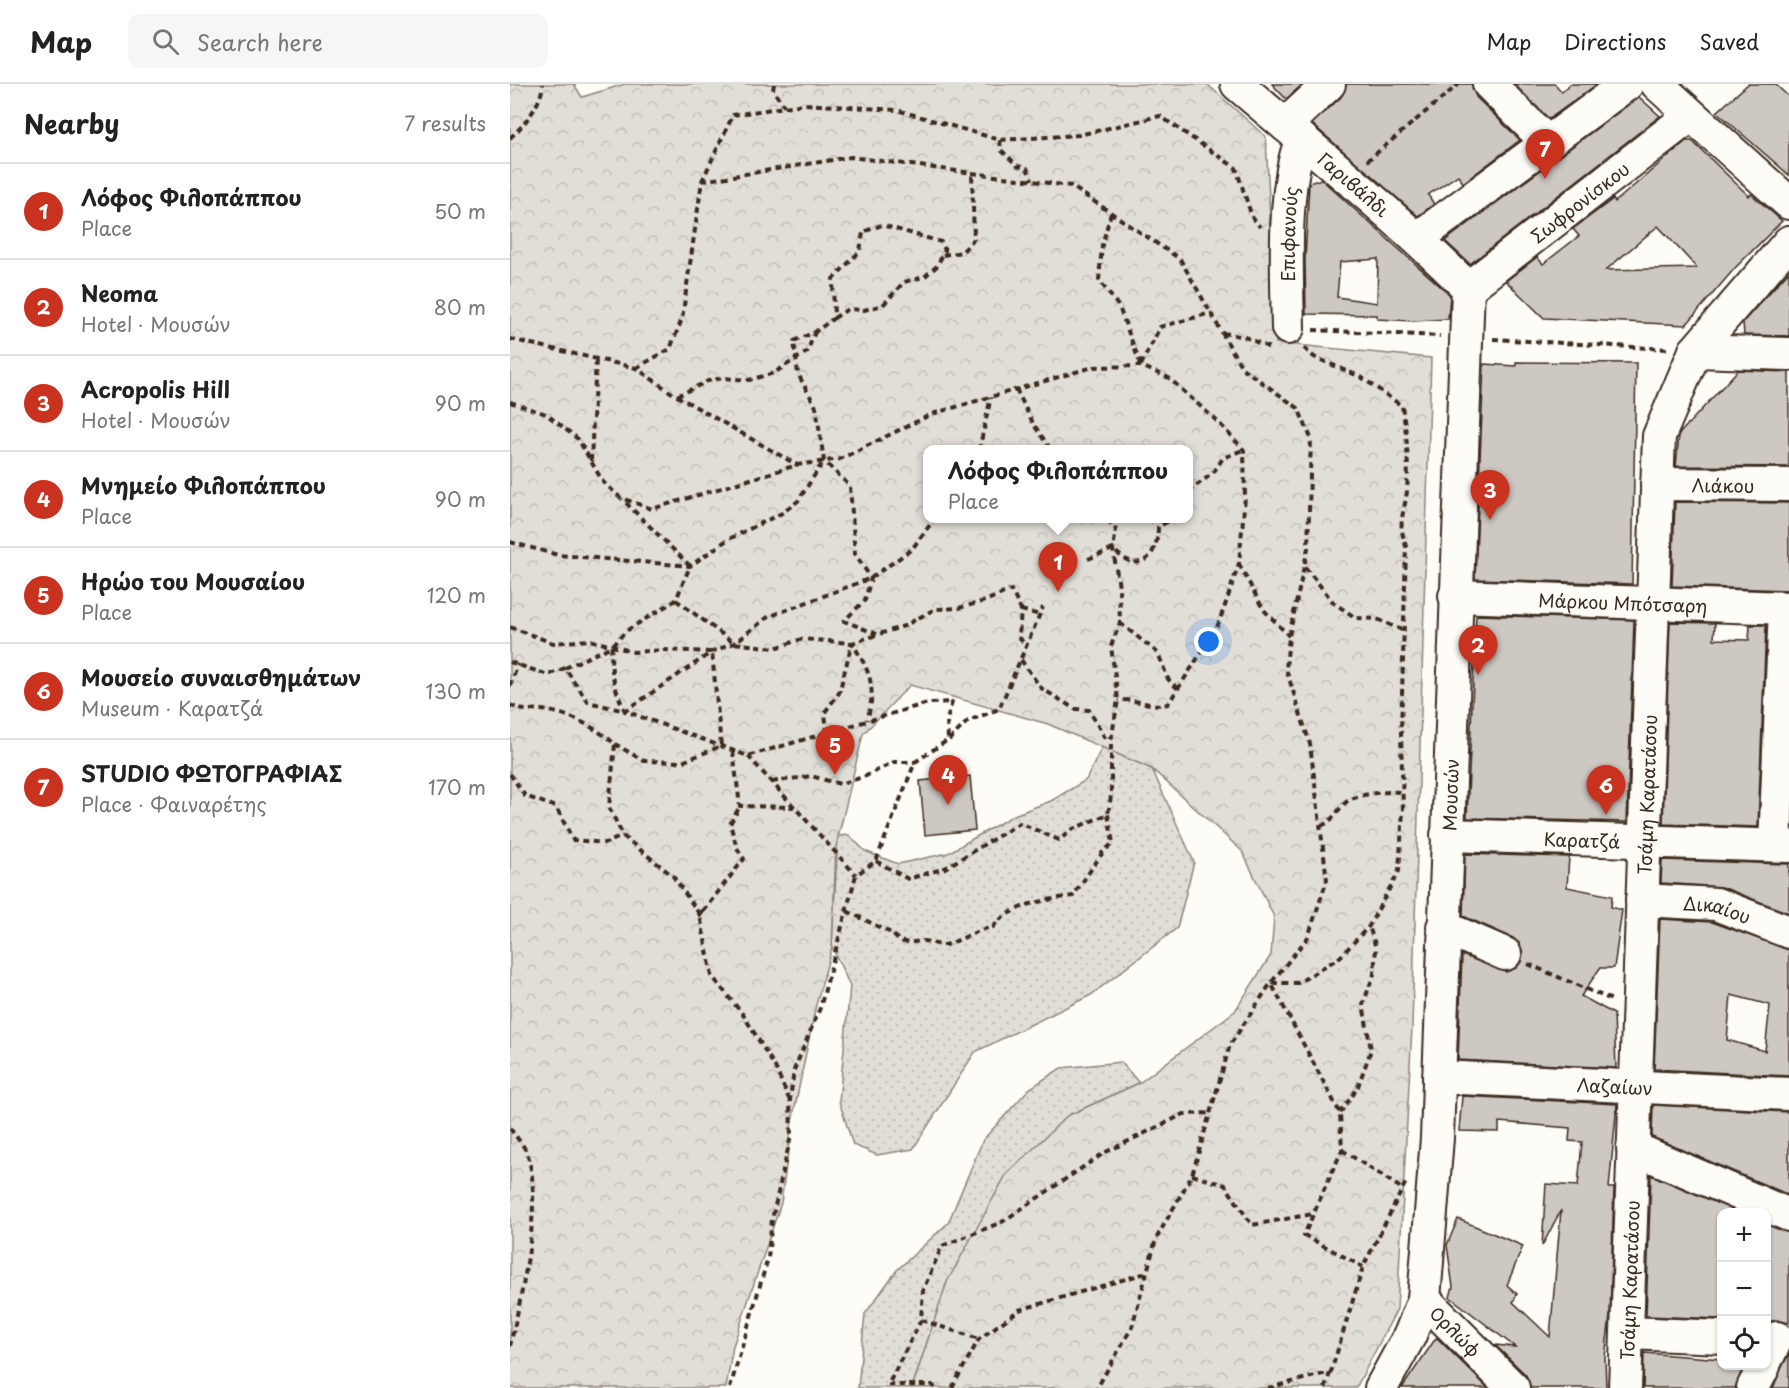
<!DOCTYPE html>
<meta charset="utf-8">
<style>
:root{--surface:#fff;--page:#f6f6f6;--text:#222;--muted:#767676;--line:#e0e0e0;--accent:#c8321e}
body{margin:0;font-family:"Playpen Sans",sans-serif;background:var(--page);color:var(--text)}
.controls{position:absolute;right:18px;bottom:18px;display:grid;overflow:hidden;border-radius:12px;box-shadow:0 2px 4px #0004}
.controls button{width:54px;height:54px;display:grid;place-items:center;padding:0;border:0;border-bottom:2px solid var(--line);background:var(--surface);color:var(--text);font:30px sans-serif}
.you{position:absolute;left:699px;top:558px;width:21px;height:21px;margin:-15px;border:4px solid #fff;border-radius:50%;background:#1a73e8;box-shadow:0 0 0 9px #1a73e833}
.badge{display:grid;place-items:center;width:39px;height:39px;border-radius:50%;background:var(--accent);color:#fff;font-size:20px;font-weight:700}
.pin{position:absolute;translate:-50% -50px;filter:drop-shadow(0 2px 3px #0008)}
.pin::after{content:'';position:absolute;top:32px;width:21px;height:18px;background:inherit;clip-path:polygon(0 0,100% 0,50% 100%)}
.popup{position:absolute;left:413px;top:361px;width:270px;height:78px;box-sizing:border-box;display:grid;place-content:center;border-radius:12px;background:var(--surface);filter:drop-shadow(0 2px 4px #0005);font-size:20px;white-space:nowrap;color:var(--muted)}
.popup b{font-size:22px;color:var(--text)}
.popup::after{content:'';position:absolute;left:50%;top:100%;margin-left:-12px;border:12px solid transparent;border-top-color:var(--surface)}
.list{margin:0;padding:0;list-style:none}
h2{display:flex;justify-content:space-between;align-items:center;height:78px;margin:0;padding:0 24px;font-size:26px}
h2 small{font-size:20px;font-weight:400;color:var(--muted)}
.list li{display:grid;grid-template-columns:39px 1fr auto;gap:18px;align-items:center;box-sizing:border-box;height:96px;padding:0 24px;border-top:2px solid var(--line)}
.list b{display:block;font-size:22px;white-space:nowrap}
.list p{margin:0;font-size:20px;white-space:nowrap;color:var(--muted)}
.list em{font-size:20px;font-style:normal;color:var(--muted)}
.icon{flex:none;width:33px;height:33px;fill:none;stroke:currentColor;stroke-width:2;stroke-linecap:round;stroke-linejoin:round}
.map{position:relative;flex:none;width:1279px;height:1304px;overflow:hidden}
header{display:flex;align-items:center;gap:36px;box-sizing:border-box;height:84px;padding:0 30px;background:var(--surface);border-bottom:2px solid var(--line)}
header strong{font-size:28px}
nav{display:flex;gap:33px;margin-inline-start:auto;font-size:21px}
.search{width:420px;height:54px;background:var(--page);display:flex;align-items:center;gap:15px;box-sizing:border-box;padding:0 21px;border-radius:12px;color:var(--muted);font-size:22px}
main{display:flex}
aside{flex:1;background:var(--surface)}
.map>svg:first-child{display:block}
</style>
<header>
<strong>Map</strong>
<div class="search"><svg class="icon" aria-label="search" viewBox="0 0 24 24"><circle cx="10" cy="10" r="6"/><path d="M15 15l6 6"/></svg>Search here</div>
<nav><a>Map</a><a>Directions</a><a>Saved</a></nav>
</header>
<main>
<aside>
<h2>Nearby<small>7 results</small></h2>
<ul class="list">
<li><span class="badge">1</span><div><b>Λόφος Φιλοπάππου</b><p>Place</p></div><em>50 m</em></li>
<li><span class="badge">2</span><div><b>Neoma</b><p>Hotel · Μουσών</p></div><em>80 m</em></li>
<li><span class="badge">3</span><div><b>Acropolis Hill</b><p>Hotel · Μουσών</p></div><em>90 m</em></li>
<li><span class="badge">4</span><div><b>Μνημείο Φιλοπάππου</b><p>Place</p></div><em>90 m</em></li>
<li><span class="badge">5</span><div><b>Ηρώο του Μουσαίου</b><p>Place</p></div><em>120 m</em></li>
<li><span class="badge">6</span><div><b>Μουσείο συναισθημάτων</b><p>Museum · Καρατζά</p></div><em>130 m</em></li>
<li><span class="badge">7</span><div><b>STUDIO ΦΩΤΟΓΡΑΦΙΑΣ</b><p>Place · Φαιναρέτης</p></div><em>170 m</em></li>
</ul>
</aside>
<div class="map">
<svg width="1279" height="1304" viewBox="0 0 1279 1304">
<defs>
<pattern id="grass-dots" width="8" height="8" patternUnits="userSpaceOnUse" patternTransform="scale(1.5)"><rect width="8" height="8" fill="#e1ded7"/><path d="M2 2h.1M6 6h.1" fill="none" stroke="#c2bfb8" stroke-width="1.8" stroke-linecap="round"/></pattern>
<pattern id="park-crowns" width="20" height="18" patternUnits="userSpaceOnUse" patternTransform="scale(1.5)"><rect width="20" height="18" fill="#e1ded7"/><path d="M2 6a3 3 0 1 1 6 0M12 15a3 3 0 1 1 6 0" fill="none" stroke="#c2bfb8"/></pattern>
</defs>
<rect width="100%" height="100%" fill="#fdfcf7"/>
<filter id="ink" filterUnits="userSpaceOnUse"><feTurbulence type="fractalNoise" baseFrequency=".0167" numOctaves="2"/><feDisplacementMap in="SourceGraphic" scale="12" xChannelSelector="R" yChannelSelector="G"/><feConvolveMatrix kernelMatrix="1 2 1 2 8 2 1 2 1" color-interpolation-filters="sRGB"/></filter>
<g filter="url(#ink)">
<g fill="url(#grass-dots)" stroke="#8e847a" stroke-width="1.5">
<path d="M 592,663 L 642,685 L 684,778 L 667,844 L 581,911 L 465,968 L 403,1065 L 367,1071 L 343,1061 L 329,1017 L 340,902 L 322,863 L 328,752 L 339,751 L 355,767 L 388,780 L 438,769 L 504,731 L 541,717 L 576,696 Z"/>
<path d="M 611,978 L 629,999 L 557,1032 L 437,1198 L 402,1304 L 348,1304 L 355,1230 L 387,1186 L 438,1139 L 473,1056 L 519,1005 L 551,984 Z"/>
</g>
<path fill="url(#park-crowns)" stroke="#8e847a" stroke-width="1.5" fill-rule="evenodd" d="M 0,0 L 64,0 L 72,13 L 115,0 L 697,0 L 756,53 L 766,259 L 921,274 L 902,943 L 887,1225 L 846,1304 L 402,1304 L 437,1198 L 496,1091 L 557,1032 L 629,999 L 725,927 L 761,871 L 764,833 L 732,767 L 642,685 L 538,640 L 400,601 L 353,650 L 326,762 L 322,863 L 306,921 L 282,1037 L 271,1119 L 223,1262 L 216,1304 L 0,1304 ZM 418,366 L 678,366 L 678,434 L 418,434 Z"/>
<g fill="#cdc8c2" stroke="#3b2a1e" stroke-width="1.5" fill-rule="evenodd">
<path d="M 762,0 L 793,0 L 776,15 Z"/>
<path d="M 836,0 L 962,0 L 966,13 L 1010,56 L 953,99 L 948,91 L 918,111 L 924,120 L 908,132 L 802,40 L 831,13 Z"/>
<path d="M 1004,0 L 1045,0 L 1052,8 L 1060,0 L 1087,0 L 1039,35 Z"/>
<path d="M 1238,0 L 1265,0 L 1279,13 L 1279,91 L 1207,28 Z"/>
<path d="M 1129,13 L 1150,32 L 960,180 L 935,157 Z"/>
<path d="M 1176,57 L 1182,57 L 1239,112 L 1241,110 L 1272,137 L 1225,184 L 1176,241 L 1034,234 L 996,197 L 1027,173 L 1033,180 L 1069,152 L 1063,145 L 1103,115 L 1105,118 ZM 1148,142 L 1187,184 L 1096,186 Z"/>
<path d="M 811,95 L 940,211 L 938,235 L 904,237 L 867,235 L 867,231 L 796,230 L 795,176 L 799,99 ZM 868,175 L 867,219 L 827,213 L 830,178 Z"/>
<path d="M 1279,187 L 1279,252 L 1234,251 L 1233,238 Z"/>
<path d="M 1006,278 L 1126,279 L 1122,500 L 965,495 L 974,280 L 1006,282 Z"/>
<path d="M 1228,286 L 1279,288 L 1279,383 L 1166,382 L 1169,350 Z"/>
<path d="M 1165,418 L 1279,419 L 1279,506 L 1162,502 Z"/>
<path d="M 966,531 L 1124,536 L 1117,738 L 957,734 Z"/>
<path d="M 1160,538 L 1205,539 L 1204,555 L 1239,556 L 1240,541 L 1256,541 L 1248,743 L 1153,740 Z"/>
<path d="M 460,692 L 465,746 L 415,751 L 410,697 Z"/>
<path d="M 955,770 L 1059,773 L 1057,803 L 1102,812 L 1101,823 L 1112,826 L 1104,884 L 1090,884 L 1071,912 L 1104,930 L 1106,984 L 948,976 L 952,871 L 996,888 L 1006,884 L 1011,878 L 1013,869 L 1010,860 L 1003,854 L 953,832 Z"/>
<path d="M 1152,776 L 1279,780 L 1279,829 L 1212,803 L 1151,799 Z"/>
<path d="M 1150,835 L 1202,838 L 1279,866 L 1279,992 L 1144,985 ZM 1221,911 L 1260,921 L 1255,967 L 1217,956 Z"/>
<path d="M 952,1012 L 1107,1020 L 1099,1104 L 1104,1104 L 1100,1232 L 1095,1273 L 1096,1304 L 1020,1304 L 1016,1291 L 985,1261 L 1005,1263 L 940,1213 L 943,1203 L 937,1161 L 948,1135 L 1013,1162 L 997,1201 L 1007,1210 L 1003,1218 L 1040,1253 L 1051,1126 L 1032,1162 L 1036,1100 L 1068,1102 L 1072,1058 L 1059,1057 L 1060,1044 L 989,1038 L 989,1048 L 949,1047 Z"/>
<path d="M 1143,1021 L 1279,1028 L 1279,1111 L 1142,1053 Z"/>
<path d="M 1141,1091 L 1228,1128 L 1212,1128 L 1212,1235 L 1136,1232 Z"/>
<path d="M 1257,1141 L 1279,1149 L 1279,1239 L 1267,1236 L 1257,1238 Z"/>
<path d="M 926,1254 L 927,1254 L 978,1304 L 892,1304 Z"/>
<path d="M 1134,1269 L 1212,1275 L 1212,1281 L 1234,1281 L 1225,1304 L 1133,1304 Z"/>
<path d="M 1279,1270 L 1279,1304 L 1263,1304 L 1271,1285 Z"/>
</g>
<g fill="none" stroke-linecap="round" stroke-linejoin="round">
<g stroke="#3b2a1e" stroke-width="36">
<g id="minor">
<path id="s1" d="M 727,0 C 805,67 885,131 958,204"/>
<path d="M 979,0 L 1038,59"/>
<path d="M 1147,0 L 1279,119"/>
<path d="M 775,41 L 819,0"/>
<path d="M 908,154 L 1117,0"/>
<path id="s2" d="M 958,204 L 1181,31"/>
<path id="s3" d="M 778,244 C 777,193 772,100 792,55"/>
<path d="M 1185,267 L 1279,270"/>
<path id="s4" d="M 1147,400 L 1279,401"/>
<path id="s5" d="M 945,512 L 1279,524"/>
<path id="s6" d="M 937,751 L 1279,762"/>
<path d="M 1265,761 L 1275,524"/>
<path id="s7" d="M 1132,816 L 1206,820 L 1279,848"/>
<path d="M 933,843 L 995,870"/>
<path id="s8" d="M 929,993 L 1279,1010"/>
<path d="M 1123,1064 L 1279,1131"/>
<path id="s9" d="M 914,1215 L 1003,1304"/>
<path d="M 1118,1249 L 1212,1253"/>
<path d="M 1256,1276 L 1267,1254"/>
<path id="s10" d="M 871,1304 L 900,1251 L 914,1215 L 927,1054 L 958,204"/>
<path id="s11" d="M 1115,1304 L 1149,352 L 1185,267 L 1279,158"/>
<path d="M 1243,1304 L 1254,1282"/>
</g>
</g>
<g stroke="#3b2a1e" stroke-width="4" stroke-dasharray="6 4.5" stroke-linecap="butt">
<path d="M 264,0 L 263,6 L 274,22"/>
<path d="M 0,54 C 15,40 31,21 33,0"/>
<path d="M 490,56 L 491,66 L 508,82 L 517,84 L 522,96"/>
<path d="M 857,77 L 949,0"/>
<path d="M 192,97 L 341,73 L 561,102 L 670,175 L 732,284 L 788,324 L 801,354 L 798,464 L 779,552 L 776,585 L 800,660 L 817,796 L 798,853 L 761,899 L 720,961 L 682,1091 L 646,1155 L 622,1243 L 587,1304"/>
<path d="M 601,129 L 592,161 L 589,196 L 609,223 L 631,282"/>
<path d="M 433,171 L 452,168 L 464,155 L 462,89"/>
<path d="M 324,234 L 338,225 L 354,226 L 373,221 L 394,198 L 414,193 L 427,182 L 435,166 L 431,158 L 372,141 L 353,148 L 350,167 L 323,195 L 324,234 L 305,248 L 284,257 L 288,290 L 306,323 L 314,377 L 340,402 L 345,470 L 361,494 L 355,516 L 334,537 L 367,550"/>
<path d="M 803,246 L 930,252"/>
<path d="M 713,249 L 735,253 L 762,265"/>
<path d="M 0,255 L 126,284 L 165,311 L 287,381"/>
<path d="M 983,255 L 1158,265"/>
<path d="M 794,264 L 804,273 L 851,293 L 892,322 C 897,350 899,379 897,407 C 894,432 887,436 896,462 L 891,648 L 893,727 L 889,787 L 859,842 L 830,873 L 788,899 L 761,899 L 830,1029 L 832,1066 L 794,1151 L 853,1183"/>
<path d="M 631,281 L 650,243 L 701,229"/>
<path d="M 126,284 L 160,265 L 172,235 L 192,97 L 223,31 L 294,20 L 387,26 L 490,56 L 569,51 L 650,32 L 726,84 L 742,133 L 750,143"/>
<path d="M 506,305 L 524,341 L 541,366"/>
<path d="M 167,312 L 198,297 L 213,294 L 239,296 L 264,289 L 297,268 L 305,248"/>
<path d="M 0,318 L 36,330 L 68,355 L 93,398 L 111,414 L 142,425 L 287,381 L 330,375 L 422,330 L 583,283 L 631,282 L 659,294 L 708,338 L 734,366 L 735,413 L 729,479 L 717,516 L 706,546 L 658,620 C 638,623 628,615 608,616"/>
<path d="M 469,366 L 481,313"/>
<path d="M 81,377 L 86,275"/>
<path d="M 678,408 L 703,389 L 713,374 L 733,366"/>
<path d="M 0,458 L 48,471 L 180,482 L 217,456 L 272,429 L 288,417 L 313,378"/>
<path d="M 578,475 L 603,465 C 628,492 648,475 648,443 L 657,438 L 658,434"/>
<path d="M 729,480 L 753,525 L 779,552"/>
<path d="M 795,483 L 824,519 L 846,534 L 867,535 L 894,547"/>
<path d="M 166,516 L 224,559 L 265,564 L 292,555 L 342,559 C 360,587 367,603 357,636"/>
<path d="M 511,526 L 530,531"/>
<path d="M 610,539 L 648,569 L 658,595 L 669,606"/>
<path d="M 0,543 L 43,559 L 80,556 L 124,568 L 154,566 L 202,568 L 211,662 L 172,678 L 134,677 L 105,660"/>
<path d="M 102,562 C 99,586 105,606 115,627 L 238,672 L 418,619 L 442,618 L 437,636 L 438,656 L 405,678 L 366,777 L 346,791 L 310,924 L 284,986 L 280,1016 L 281,1052 L 262,1135 L 258,1174 L 220,1304"/>
<path d="M 511,576 L 531,604 L 565,625 L 579,626 L 595,654 L 597,656 L 602,652"/>
<path d="M 0,578 L 38,591 L 55,584 L 78,618 L 115,627 L 202,568 L 224,559 L 258,533 L 361,494 L 402,465 L 425,434"/>
<path d="M 55,584 L 102,562 L 116,547 L 166,516 L 180,482 L 112,415"/>
<path d="M 0,602 L 8,580"/>
<path d="M 0,621 C 19,630 16,624 32,626 C 59,629 85,643 105,660 L 99,723 L 113,752 L 163,792 L 190,831 L 202,892 L 234,932 L 265,983 L 279,1015"/>
<path d="M 317,649 L 315,628 L 329,609 L 342,559 L 394,542 L 425,525 L 449,524 L 475,517 L 501,506 L 511,526 L 509,553 L 516,562"/>
<path d="M 439,656 L 458,637 L 489,625 L 533,523"/>
<path d="M 223,667 L 230,722 L 284,723"/>
<path d="M 238,672 L 346,791"/>
<path d="M 0,690 L 15,712 L 46,723 L 63,756 L 96,759 L 113,752"/>
<path d="M 262,698 L 301,692 L 330,700 L 356,692 L 384,678 L 405,678"/>
<path d="M 811,742 C 823,737 826,728 835,719 C 844,710 878,707 891,708"/>
<path d="M 366,777 L 398,795 L 435,784 L 510,739 L 549,756 L 563,745 L 598,730 L 601,712 L 601,657 L 608,616 L 601,562 L 610,539 L 609,503 L 603,465 L 606,445 L 596,434"/>
<path d="M 193,826 L 190,831 L 234,775 L 227,764 L 220,740 L 230,722"/>
<path d="M 337,827 L 383,850 C 391,862 400,858 412,857 C 420,856 426,862 435,861 C 452,856 466,846 483,843 C 502,820 535,816 563,812 L 593,768 L 603,759 L 598,730"/>
<path d="M 1018,880 L 1102,916"/>
<path d="M 830,1029 L 847,1005 L 861,966 L 853,920 L 864,890 L 866,864 L 859,842"/>
<path d="M 0,1044 C 5,1052 12,1059 16,1067 C 35,1114 11,1213 0,1262"/>
<path d="M 832,1066 L 891,1104"/>
<path d="M 682,1091 L 715,1101 L 742,1141 L 803,1130"/>
<path d="M 411,1236 L 469,1255"/>
<path d="M 425,1304 L 422,1301 L 378,1301 L 411,1236 L 413,1206 L 432,1162 L 492,1138 L 594,1069 L 674,1030 L 701,1029"/>
<path d="M 442,1304 L 469,1255 L 509,1226 L 636,1189"/>
<path d="M 758,1304 L 821,1288 L 853,1183 L 897,1096"/>
<path d="M 815,1304 L 820,1289"/>
</g>
<use href="#minor" stroke="#fdfcf7" stroke-width="32"/>
</g>
</g>
<g text-anchor="middle" dominant-baseline="central" stroke-width="4.5" stroke-linejoin="round" paint-order="stroke">
<g font-size="18" fill="#3b2a1e" stroke="#fdfcf7">
<text stroke="none"><textPath href="#s1" startOffset="154">Γαριβάλδι</textPath></text>
<text stroke="none"><textPath href="#s2" startOffset="141">Σωφρονίσκου</textPath></text>
<text stroke="none"><textPath href="#s3" startOffset="94">Επιφανούς</textPath></text>
<text stroke="none"><textPath href="#s4" startOffset="66">Λιάκου</textPath></text>
<text stroke="none"><textPath href="#s5" startOffset="168">Μάρκου Μπότσαρη</textPath></text>
<text stroke="none"><textPath href="#s10" startOffset="604">Μουσών</textPath></text>
<text stroke="none"><textPath href="#s11" startOffset="594">Τσάμη Καρατάσου</textPath></text>
<text stroke="none"><textPath href="#s6" startOffset="135">Καρατζά</textPath></text>
<text stroke="none"><textPath href="#s7" startOffset="76">Δικαίου</textPath></text>
<text stroke="none"><textPath href="#s8" startOffset="176">Λαζαίων</textPath></text>
<text stroke="none"><textPath href="#s11" startOffset="108">Τσάμη Καρατάσου</textPath></text>
<text stroke="none"><textPath href="#s9" startOffset="45">Ορλώφ</textPath></text>
</g>
</g>
</svg>
<div class="controls">
<button>+</button>
<button>−</button>
<button><svg class="icon" aria-label="locate" viewBox="0 0 24 24"><circle cx="12" cy="12" r="6"/><path d="M12 2v4M12 18v4M2 12h4M18 12h4"/></svg></button>
</div>
<div class="you"></div>
<div class="pin badge" style="left:548px;top:508px">1</div>
<div class="popup"><b>Λόφος Φιλοπάππου</b>Place</div>
<div class="pin badge" style="left:968px;top:591px">2</div>
<div class="pin badge" style="left:980px;top:436px">3</div>
<div class="pin badge" style="left:438px;top:721px">4</div>
<div class="pin badge" style="left:325px;top:691px">5</div>
<div class="pin badge" style="left:1096px;top:731px">6</div>
<div class="pin badge" style="left:1035px;top:95px">7</div>
</div>
</main>
